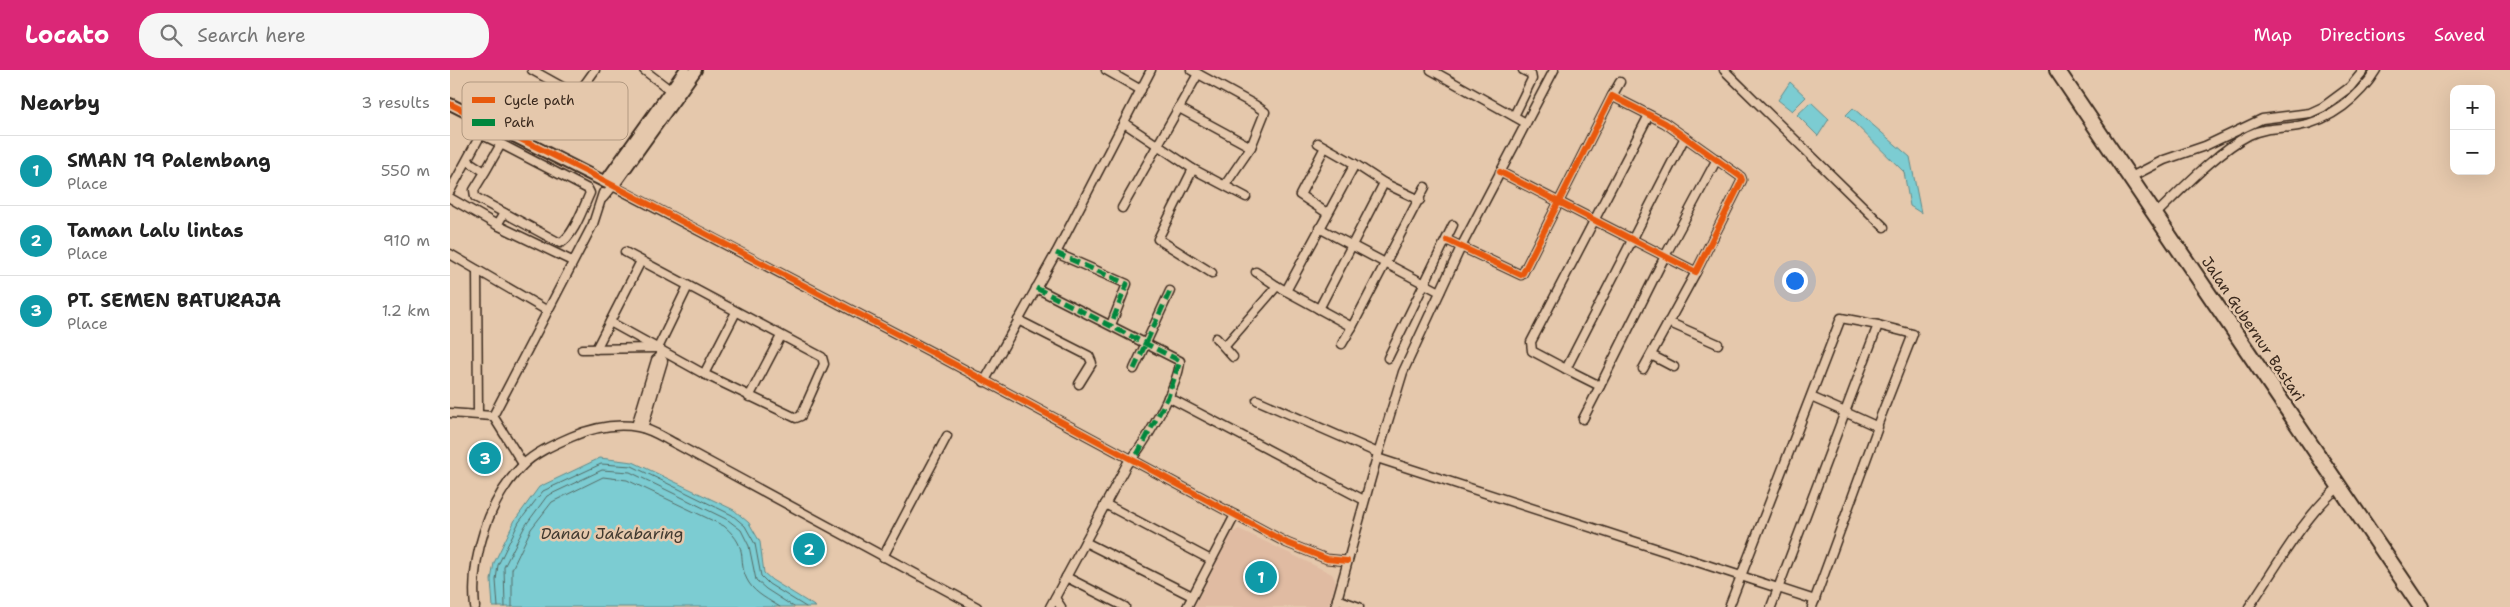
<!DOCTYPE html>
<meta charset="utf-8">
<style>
:root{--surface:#fff;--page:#f6f6f6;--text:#222;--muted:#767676;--line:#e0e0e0;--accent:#db2777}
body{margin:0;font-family:"Shantell Sans",sans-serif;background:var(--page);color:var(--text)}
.controls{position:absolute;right:15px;top:15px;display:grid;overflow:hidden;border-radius:10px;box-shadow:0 5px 20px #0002}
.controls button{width:45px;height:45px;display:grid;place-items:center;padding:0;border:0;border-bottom:1px solid var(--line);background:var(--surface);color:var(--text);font:25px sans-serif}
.you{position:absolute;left:1344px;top:210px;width:18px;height:18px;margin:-12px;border:4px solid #fff;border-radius:50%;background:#1a73e8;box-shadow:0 0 0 8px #1a73e833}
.badge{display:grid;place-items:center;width:32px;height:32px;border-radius:50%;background:var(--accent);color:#fff;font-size:16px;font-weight:700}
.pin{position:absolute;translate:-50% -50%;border:2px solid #fff;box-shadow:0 1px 5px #0006}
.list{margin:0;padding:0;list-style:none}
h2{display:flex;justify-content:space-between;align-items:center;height:65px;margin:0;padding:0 20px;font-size:21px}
h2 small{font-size:16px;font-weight:400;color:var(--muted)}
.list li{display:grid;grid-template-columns:32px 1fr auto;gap:15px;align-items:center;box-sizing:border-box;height:70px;padding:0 20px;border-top:1px solid var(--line)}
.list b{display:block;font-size:19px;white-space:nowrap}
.list p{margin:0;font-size:16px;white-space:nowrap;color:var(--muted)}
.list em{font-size:16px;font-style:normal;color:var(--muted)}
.icon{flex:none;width:28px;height:28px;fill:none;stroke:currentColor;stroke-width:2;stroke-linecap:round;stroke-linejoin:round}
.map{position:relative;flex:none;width:2060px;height:537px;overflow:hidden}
header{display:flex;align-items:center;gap:30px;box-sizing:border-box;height:70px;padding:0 25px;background:var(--accent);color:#fff}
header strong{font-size:24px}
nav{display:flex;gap:28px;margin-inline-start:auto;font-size:18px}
.search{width:350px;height:45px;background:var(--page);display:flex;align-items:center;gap:12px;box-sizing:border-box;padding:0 18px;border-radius:20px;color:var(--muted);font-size:19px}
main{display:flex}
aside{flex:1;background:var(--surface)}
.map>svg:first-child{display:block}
</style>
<header>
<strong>Locato</strong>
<div class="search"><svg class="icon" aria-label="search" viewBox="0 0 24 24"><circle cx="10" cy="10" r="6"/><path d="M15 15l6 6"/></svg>Search here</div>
<nav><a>Map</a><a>Directions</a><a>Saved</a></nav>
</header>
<main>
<aside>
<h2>Nearby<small>3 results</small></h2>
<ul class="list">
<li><span class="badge" style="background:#0f9aa8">1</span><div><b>SMAN 19 Palembang</b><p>Place</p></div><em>550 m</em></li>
<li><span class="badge" style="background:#0f9aa8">2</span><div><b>Taman Lalu lintas</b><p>Place</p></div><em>910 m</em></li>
<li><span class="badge" style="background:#0f9aa8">3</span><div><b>PT. SEMEN BATURAJA</b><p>Place</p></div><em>1.2 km</em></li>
</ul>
</aside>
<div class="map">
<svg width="2060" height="537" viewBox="0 0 2060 537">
<rect width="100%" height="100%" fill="#e5c8ac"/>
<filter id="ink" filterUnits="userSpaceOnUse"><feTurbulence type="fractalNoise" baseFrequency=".02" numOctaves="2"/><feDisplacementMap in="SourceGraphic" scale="10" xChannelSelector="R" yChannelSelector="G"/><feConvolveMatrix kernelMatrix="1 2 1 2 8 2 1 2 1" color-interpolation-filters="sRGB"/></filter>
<g filter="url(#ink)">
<path fill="#e0bba2" d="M 789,459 L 882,504 L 886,512 L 878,537 L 744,537 L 782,463 Z"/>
<g fill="#7bccd2" stroke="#618b8a">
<path d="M 1340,12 L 1356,27 L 1342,41 L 1328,30 Z"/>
<path d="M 1361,32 L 1379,49 L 1368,66 L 1347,45 Z"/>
<path d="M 1403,38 L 1460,87 L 1471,143 L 1460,136 L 1454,102 L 1396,45 Z"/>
<path d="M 150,388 L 183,392 L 284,440 L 299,453 L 310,472 L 314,503 L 322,510 L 366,537 L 43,537 L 41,510 L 44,493 L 65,450 L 89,417 Z"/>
</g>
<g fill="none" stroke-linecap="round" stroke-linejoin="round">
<g stroke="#556b66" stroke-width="1">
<path d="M 48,537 L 46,510 L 48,495 L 69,452 L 93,421 L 151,394 L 182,396 L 282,445 L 295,456 L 305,474 L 311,506 L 319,514 L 356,537"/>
<path d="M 55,537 L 54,497 L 75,456 L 97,426 L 152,400 L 180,402 L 278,450 L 291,460 L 299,476 L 306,510 L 316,519 L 344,537"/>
<path d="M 62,537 L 62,499 L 81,459 L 102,432 L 153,407 L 177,410 L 274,456 C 302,480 285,491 299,513 C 306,524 319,530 330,537"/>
</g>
<g stroke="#3b2a1e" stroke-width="11">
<g id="minor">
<path d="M 82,0 L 127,25 L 145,0"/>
<path d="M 194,0 L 224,23"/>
<path d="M 656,0 L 691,20"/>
<path d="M 741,0 L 805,35 L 815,42 L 801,77 L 775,115"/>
<path d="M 981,0 L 1076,53"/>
<path d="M 1274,0 L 1434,157"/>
<path d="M 1162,26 L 1170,12"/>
<path d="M 729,38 L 801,77"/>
<path d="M 1199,45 L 1081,272 L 1082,281 L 1116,299 L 1235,67"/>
<path d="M 1064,46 L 1082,9 L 1081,4 L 1073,0"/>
<path d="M 674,53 L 743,99 L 796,127"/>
<path d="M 32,65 L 51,74"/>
<path d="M 868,73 L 905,94 L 836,221 L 902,257 L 975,117"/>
<path d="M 875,77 L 850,125 L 877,143"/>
<path d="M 18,91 L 35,102 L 24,120 L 25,127 L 110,173 C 123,168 134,136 140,123 L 138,119 L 51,74 L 35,102"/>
<path d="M 743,99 L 708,169 L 762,203"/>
<path d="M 1681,107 L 1714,90 L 1755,76 L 1812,49 L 1860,43 L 1873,37 L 1900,17 L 1914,0"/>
<path d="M 934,113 L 970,130"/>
<path d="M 0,121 L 37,53"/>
<path d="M 0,128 L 47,155 L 54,143"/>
<path d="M 153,128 L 163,116 L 489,286 L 837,473 L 877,489 L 897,491"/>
<path d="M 672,138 L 748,4"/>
<path d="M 1706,144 C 1732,119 1768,81 1799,65 C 1815,57 1831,59 1848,56 C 1880,51 1910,27 1926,0"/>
<path d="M 47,155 L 122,191"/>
<path d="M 869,158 L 990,222"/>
<path d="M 997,170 L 1071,205 L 1073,203 L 1162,26 L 1215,53 L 1291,107 L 1292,110 L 1246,202 C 1181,169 1115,135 1050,102"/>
<path d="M 606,183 L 677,214 L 661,255"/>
<path d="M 0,184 L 96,240"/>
<path d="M 27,200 L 28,344"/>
<path d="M 806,202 L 827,216"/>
<path d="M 586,218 L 730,291 C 729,315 694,376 677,394 L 600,537"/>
<path d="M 869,239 L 934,113 L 905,94"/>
<path d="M 568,250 L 639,286 L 642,293 L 629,314"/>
<path d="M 160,252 L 254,304 L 346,348 L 351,346 L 374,294 L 372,287 L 175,182"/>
<path d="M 1218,252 L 1268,274"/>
<path d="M 766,268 L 783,287"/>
<path d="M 892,274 L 902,257"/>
<path d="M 775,276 L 827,216 L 836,221"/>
<path d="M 132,279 L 208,278 L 238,216"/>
<path d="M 146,279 L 191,191"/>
<path d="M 1201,285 L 1224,297"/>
<path d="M 938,288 L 1003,155"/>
<path d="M 684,299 L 720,221"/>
<path d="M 1116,299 L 1150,316 L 1215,186 L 1267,89"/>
<path d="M 1193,299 L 1246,202"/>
<path d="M 254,304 L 286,242"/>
<path d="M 534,312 L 606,183 L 701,0"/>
<path d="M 299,327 L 331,266"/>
<path d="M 718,327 L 914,430"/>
<path d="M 807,330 L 928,383"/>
<path d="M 0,343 L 43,346"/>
<path d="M 1133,349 L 1150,316"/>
<path d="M 186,356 L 206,290 L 210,287 L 212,281"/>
<path d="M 1427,356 L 1463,264 L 1428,255"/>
<path d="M 193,358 L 213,291 L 210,287"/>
<path d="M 927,388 L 1365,530"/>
<path d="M 73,394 L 43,346 L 143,154 L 153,123"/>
<path d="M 655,434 L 761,490"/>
<path d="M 635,472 L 742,526"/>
<path d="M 433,487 L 497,366"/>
<path d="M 616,507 L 675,537"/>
<path d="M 605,528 L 611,537"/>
<path d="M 887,529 L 909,537"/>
<path d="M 25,537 C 20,490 38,430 72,396 C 84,383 105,374 121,367 C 142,358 165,353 188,357 C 201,359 214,368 226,374 L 527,537"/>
<path d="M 737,537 L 785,445"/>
<path d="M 885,537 L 925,394 L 953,302 L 1011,177 L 1104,0"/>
<path d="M 1279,537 L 1391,248 L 1428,255 L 1395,342 L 1361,327"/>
<path d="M 1321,537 L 1395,342 L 1428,357 L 1362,537"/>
<path d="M 1799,537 C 1824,501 1855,444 1889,417"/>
</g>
</g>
<g stroke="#3b2a1e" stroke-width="14">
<g id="tertiary">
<path d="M 0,34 L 163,116 L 246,0"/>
<path d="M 155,112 L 235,0"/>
</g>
</g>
<g stroke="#3b2a1e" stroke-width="18">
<path id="trunk" d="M 1607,0 L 1971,537"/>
</g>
<use href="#minor" stroke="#e5c8ac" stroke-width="8"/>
<use href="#tertiary" stroke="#e5c8ac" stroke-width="10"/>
<use href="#trunk" stroke="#e5c8ac" stroke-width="14"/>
<g stroke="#00873e" stroke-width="5" stroke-dasharray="10 5" stroke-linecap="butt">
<path d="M 606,183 L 677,214 L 661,255"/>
<path d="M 586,218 L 730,291 L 718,327 L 688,383 L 681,390"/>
<path d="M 684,299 L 720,221"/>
</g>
<g stroke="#e5c8ac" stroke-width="9">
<g id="cycleway">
<path d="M 0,34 L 141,104 L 489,286 L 837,473 L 877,489 L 897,491"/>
<path d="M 997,170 L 1071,205 L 1073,203 L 1162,26 L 1215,53 L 1291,107 L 1292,110 L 1246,202 C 1181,169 1115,135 1050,102"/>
</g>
</g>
<use href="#cycleway" stroke="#e8590c" stroke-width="6"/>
</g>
</g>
<g text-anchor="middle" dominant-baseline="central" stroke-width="5" stroke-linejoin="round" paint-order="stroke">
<g font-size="15" fill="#3b2a1e" stroke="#e5c8ac">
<text transform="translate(1803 259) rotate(56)">Jalan Gubernur Bastari</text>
</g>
<g font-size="16" font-style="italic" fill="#413a30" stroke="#e5c8ac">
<text x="162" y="463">Danau Jakabaring</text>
</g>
</g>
<rect x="12" y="12" width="166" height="58" rx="8" fill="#e5c8ac" stroke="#b29981" stroke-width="1"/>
<rect x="22" y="27" width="23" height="6" fill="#e8590c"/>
<rect x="22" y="49" width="23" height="7" fill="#00873e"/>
<g font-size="14" fill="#3b2a1e">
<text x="54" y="35">Cycle path</text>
<text x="54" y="57">Path</text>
</g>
</svg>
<div class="controls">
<button>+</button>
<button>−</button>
</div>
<div class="you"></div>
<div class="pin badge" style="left:811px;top:507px;background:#0f9aa8">1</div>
<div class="pin badge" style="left:359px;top:479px;background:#0f9aa8">2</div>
<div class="pin badge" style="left:35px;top:388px;background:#0f9aa8">3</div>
</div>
</main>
